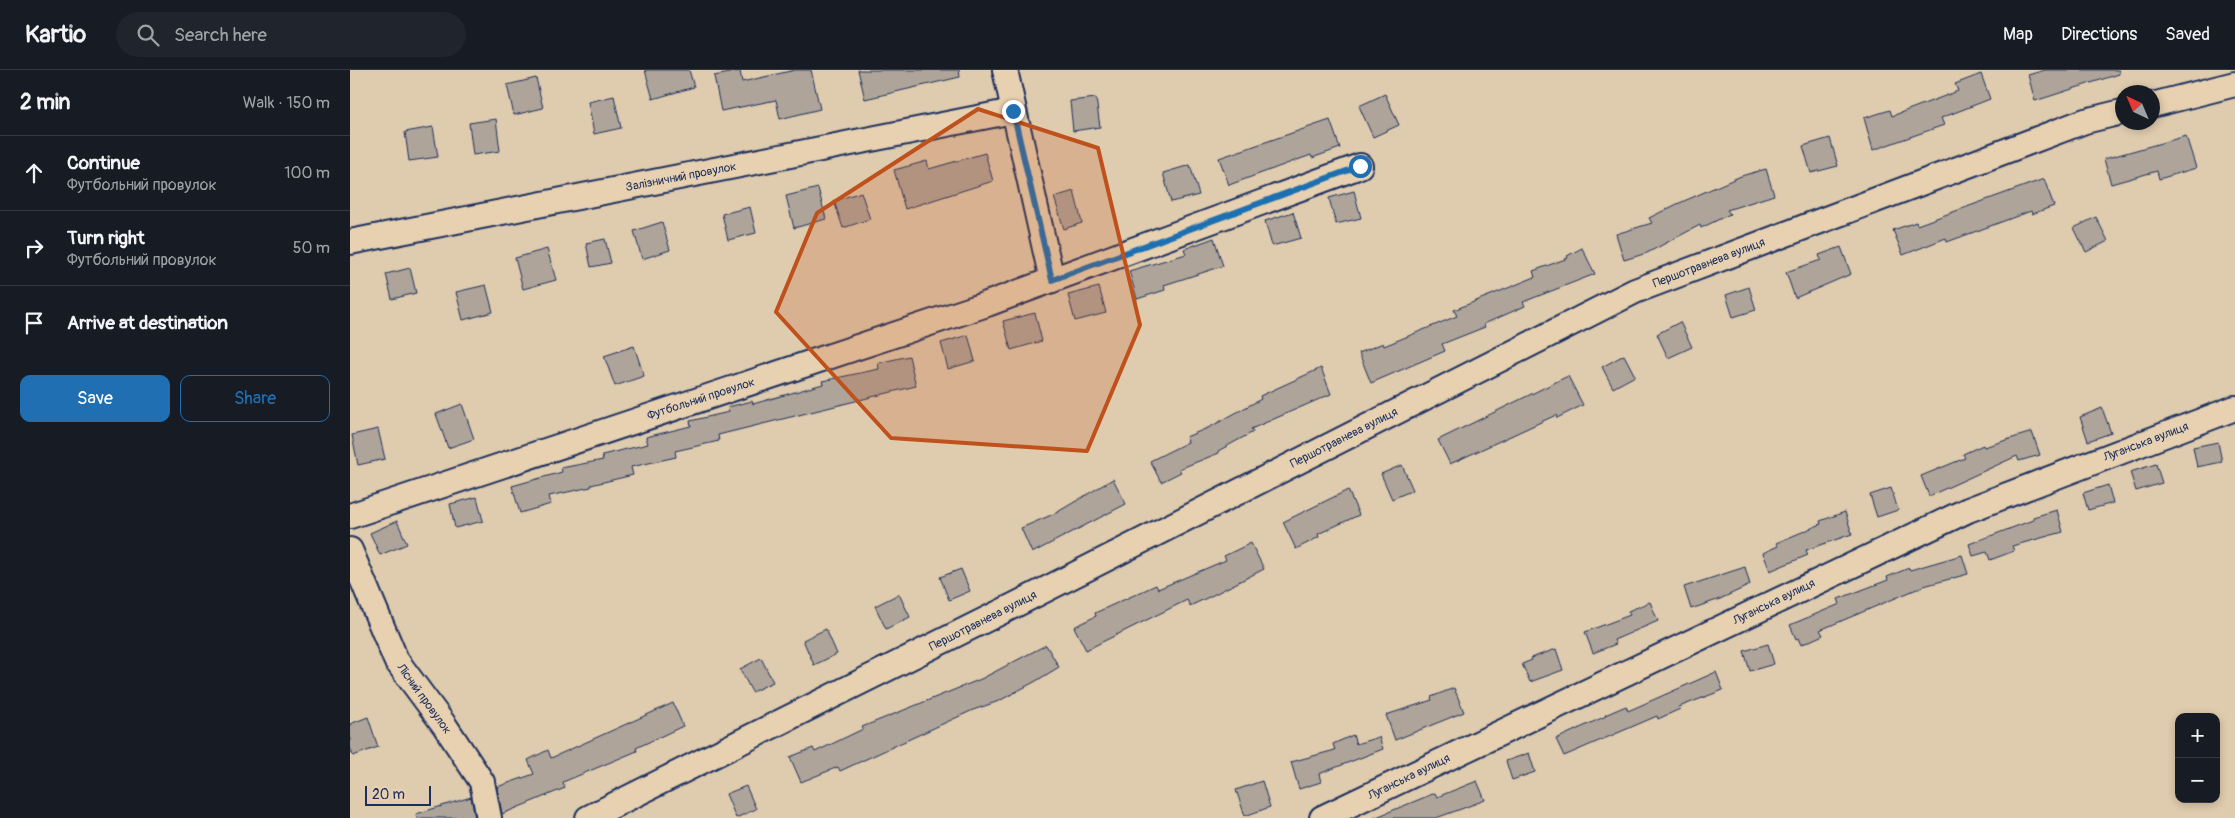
<!DOCTYPE html>
<meta charset="utf-8">
<style>
:root{--surface:#171b24;--page:#20242c;--text:#f1f3f6;--muted:#9ea1a6;--line:#363941;--accent:#1f6fb2}
body{margin:0;font-family:Pangolin,sans-serif;background:var(--page);color:var(--text)}
.controls{position:absolute;right:15px;bottom:15px;display:grid;overflow:hidden;border-radius:10px;box-shadow:0 2px 8px #0003}
.controls button{width:45px;height:45px;display:grid;place-items:center;padding:0;border:0;border-bottom:1px solid var(--line);background:var(--surface);color:var(--text);font:25px sans-serif}
.compass{position:absolute;left:1765px;top:15px;width:45px;height:45px;border-radius:50%;background:var(--surface);box-shadow:0 2px 8px #0003;rotate:316deg}
.scale{position:absolute;left:15px;bottom:12px;width:66px;box-sizing:border-box;padding-left:5px;border:2px solid #1b2f5e;border-top:0;font-size:14px;line-height:18px;white-space:nowrap;color:#1b2f5e;-webkit-text-stroke:4px #e7d1b0;paint-order:stroke}
.stop{position:absolute;width:15px;height:15px;margin:-11px;border:4px solid #1f6fb2;border-radius:50%;background:#fff}
.stop.end{background:#1f6fb2;border-color:#fff;box-shadow:0 1px 5px #0008}
.list{margin:0;padding:0;list-style:none}
h2{display:flex;justify-content:space-between;align-items:center;height:65px;margin:0;padding:0 20px;font-size:21px}
h2 small{font-size:16px;font-weight:400;color:var(--muted)}
.list li{display:grid;grid-template-columns:32px 1fr auto;gap:15px;align-items:center;box-sizing:border-box;height:75px;padding:0 20px;border-top:1px solid var(--line)}
.list b{display:block;font-size:19px;white-space:nowrap}
.list p{margin:0;font-size:16px;white-space:nowrap;color:var(--muted)}
.list em{font-size:16px;font-style:normal;color:var(--muted)}
.actions{display:flex;gap:10px;padding:15px 20px}
.actions a{flex:1;padding:11px 0;border:1px solid var(--accent);border-radius:10px;text-align:center;font-size:18px;color:var(--accent)}
.actions .main{background:var(--accent);color:#fff}
.icon{flex:none;width:28px;height:28px;fill:none;stroke:currentColor;stroke-width:2;stroke-linecap:round;stroke-linejoin:round}
.map{position:relative;flex:none;width:1885px;height:748px;overflow:hidden}
header{display:flex;align-items:center;gap:30px;box-sizing:border-box;height:70px;padding:0 25px;background:var(--surface);border-bottom:1px solid var(--line)}
header strong{font-size:24px}
nav{display:flex;gap:28px;margin-inline-start:auto;font-size:18px}
.search{width:350px;height:45px;background:var(--page);display:flex;align-items:center;gap:12px;box-sizing:border-box;padding:0 18px;border-radius:28px;color:var(--muted);font-size:19px}
main{display:flex}
aside{flex:1;background:var(--surface)}
.map>svg:first-child{display:block}
</style>
<header>
<strong>Kartio</strong>
<div class="search"><svg class="icon" aria-label="search" viewBox="0 0 24 24"><circle cx="10" cy="10" r="6"/><path d="M15 15l6 6"/></svg>Search here</div>
<nav><a>Map</a><a>Directions</a><a>Saved</a></nav>
</header>
<main>
<aside>
<h2>2 min<small>Walk · 150 m</small></h2>
<ul class="list">
<li><svg class="icon" aria-label="ahead" viewBox="0 0 24 24"><path d="M12 20V5M6 11l6-6 6 6"/></svg><div><b>Continue</b><p>Футбольний провулок</p></div><em>100 m</em></li>
<li><svg class="icon" aria-label="right" viewBox="0 0 24 24"><path d="M7 20v-9h11M14 6l5 5-5 5"/></svg><div><b>Turn right</b><p>Футбольний провулок</p></div><em>50 m</em></li>
<li><svg class="icon" aria-label="arrive" viewBox="0 0 24 24"><path d="M6 21V4h12l-3 4 3 4H6"/></svg><div><b>Arrive at destination</b></div></li>
</ul>
<div class="actions"><a class="main">Save</a><a>Share</a></div>
</aside>
<div class="map">
<svg width="1885" height="748" viewBox="0 0 1885 748">
<rect width="100%" height="100%" fill="#dfcbad"/>
<filter id="ink" filterUnits="userSpaceOnUse"><feTurbulence type="fractalNoise" baseFrequency=".02" numOctaves="2"/><feDisplacementMap in="SourceGraphic" scale="10" xChannelSelector="R" yChannelSelector="G"/><feConvolveMatrix kernelMatrix="1 2 1 2 8 2 1 2 1" color-interpolation-filters="sRGB"/></filter>
<g filter="url(#ink)">
<g fill="#aea499" stroke="#1b2f5e">
<path d="M 295,0 L 339,0 L 344,17 L 303,29 Z"/>
<path d="M 445,0 L 461,0 L 470,39 L 430,49 L 426,30 L 371,41 L 364,6 L 390,1 L 392,12 Z"/>
<path d="M 508,0 L 609,0 L 610,7 L 515,29 Z"/>
<path d="M 1695,0 L 1769,0 L 1769,4 L 1685,31 L 1678,5 Z"/>
<path d="M 1631,4 L 1640,29 L 1591,48 L 1594,55 L 1523,80 L 1514,48 L 1540,40 L 1542,46 L 1608,21 L 1605,14 Z"/>
<path d="M 186,8 L 193,38 L 164,45 L 157,15 Z"/>
<path d="M 1035,24 L 1049,55 L 1023,67 L 1009,36 Z"/>
<path d="M 264,26 L 271,58 L 244,64 L 238,32 Z"/>
<path d="M 746,28 L 750,57 L 723,61 L 720,31 Z"/>
<path d="M 146,49 L 150,81 L 123,85 L 119,53 Z"/>
<path d="M 980,50 L 990,78 L 962,88 L 961,85 L 879,115 L 869,88 Z"/>
<path d="M 83,57 L 88,87 L 59,91 L 55,62 Z"/>
<path d="M 1836,66 L 1846,98 L 1809,109 L 1807,101 L 1761,114 L 1754,89 Z"/>
<path d="M 1480,68 L 1488,96 L 1461,103 L 1453,76 Z"/>
<path d="M 635,83 L 643,111 L 555,139 L 544,100 L 577,91 L 579,99 Z"/>
<path d="M 840,95 L 849,125 L 821,132 L 813,103 Z"/>
<path d="M 1416,99 L 1424,125 L 1377,140 L 1380,144 L 1351,158 L 1350,155 L 1297,183 L 1274,190 L 1266,164 L 1302,153 L 1299,148 L 1325,135 L 1391,106 Z"/>
<path d="M 1694,109 L 1704,136 L 1682,144 L 1681,141 L 1597,172 L 1596,168 L 1553,185 L 1543,160 L 1566,152 L 1567,155 Z"/>
<path d="M 468,118 L 476,149 L 444,158 L 436,126 Z"/>
<path d="M 724,121 L 732,153 L 714,159 L 704,127 Z"/>
<path d="M 1004,121 L 1011,148 L 986,154 L 979,128 Z"/>
<path d="M 511,122 L 520,149 L 493,158 L 484,131 Z"/>
<path d="M 400,137 L 406,163 L 378,170 L 372,144 Z"/>
<path d="M 943,142 L 951,168 L 922,176 L 915,151 Z"/>
<path d="M 1746,147 L 1758,171 L 1736,182 L 1724,158 Z"/>
<path d="M 312,152 L 320,180 L 292,189 L 284,161 Z"/>
<path d="M 864,168 L 873,196 L 814,215 L 815,220 L 787,229 L 779,201 L 836,184 L 834,179 Z"/>
<path d="M 255,169 L 261,193 L 241,197 L 236,173 Z"/>
<path d="M 1491,177 L 1501,204 L 1445,228 L 1436,202 L 1471,190 L 1469,185 Z"/>
<path d="M 1232,178 L 1245,204 L 1173,232 L 1175,236 L 1134,254 L 1135,257 L 1092,274 L 1095,281 L 1021,313 L 1009,283 L 1033,273 L 1034,276 L 1107,246 L 1104,240 L 1185,207 L 1183,201 L 1218,188 L 1217,186 Z"/>
<path d="M 197,179 L 206,210 L 173,219 L 165,188 Z"/>
<path d="M 60,198 L 66,223 L 42,229 L 36,204 Z"/>
<path d="M 136,215 L 143,242 L 113,250 L 106,222 Z"/>
<path d="M 749,217 L 756,243 L 725,251 L 718,225 Z"/>
<path d="M 1399,217 L 1406,240 L 1383,247 L 1376,225 Z"/>
<path d="M 685,243 L 692,271 L 661,280 L 653,251 Z"/>
<path d="M 1330,252 L 1342,277 L 1318,288 L 1307,264 Z"/>
<path d="M 618,265 L 625,291 L 598,299 L 591,273 Z"/>
<path d="M 284,276 L 294,306 L 265,316 L 254,286 Z"/>
<path d="M 1274,285 L 1285,306 L 1263,318 L 1252,297 Z"/>
<path d="M 559,286 L 566,316 L 368,365 L 369,371 L 325,381 L 326,387 L 281,397 L 283,405 L 241,415 L 241,417 L 199,426 L 201,434 L 170,443 L 162,416 L 212,402 L 211,398 L 253,390 L 252,385 L 298,374 L 296,367 L 341,356 L 340,351 L 379,342 L 378,337 L 402,331 L 403,334 L 473,314 L 472,311 L 529,299 L 528,293 Z"/>
<path d="M 971,298 L 981,324 L 901,359 L 903,362 L 868,381 L 869,383 L 829,399 L 831,402 L 811,412 L 800,391 L 838,372 L 836,367 L 860,357 L 911,329 L 910,326 Z"/>
<path d="M 1218,306 L 1233,335 L 1207,348 L 1206,345 L 1100,394 L 1088,370 Z"/>
<path d="M 112,334 L 124,369 L 98,378 L 86,344 Z"/>
<path d="M 1752,338 L 1761,363 L 1738,371 L 1730,347 Z"/>
<path d="M 28,359 L 35,389 L 8,395 L 2,365 Z"/>
<path d="M 1682,362 L 1690,385 L 1669,391 L 1667,386 L 1579,426 L 1571,406 L 1615,388 L 1613,384 L 1633,375 L 1634,377 Z"/>
<path d="M 1868,372 L 1872,392 L 1847,397 L 1843,377 Z"/>
<path d="M 1806,394 L 1812,413 L 1786,421 L 1780,402 Z"/>
<path d="M 1052,395 L 1063,420 L 1042,429 L 1031,404 Z"/>
<path d="M 763,409 L 776,434 L 682,483 L 671,458 L 706,443 Z"/>
<path d="M 1758,415 L 1763,433 L 1738,440 L 1733,423 Z"/>
<path d="M 1541,418 L 1548,440 L 1527,447 L 1520,425 Z"/>
<path d="M 998,420 L 1009,445 L 968,464 L 969,467 L 946,479 L 933,452 Z"/>
<path d="M 127,427 L 133,451 L 105,458 L 100,434 Z"/>
<path d="M 1707,440 L 1713,462 L 1662,476 L 1664,481 L 1640,490 L 1637,482 L 1623,486 L 1619,474 L 1683,450 L 1683,447 Z"/>
<path d="M 1495,442 L 1502,464 L 1456,480 L 1458,485 L 1420,501 L 1413,483 L 1428,476 L 1426,473 L 1471,454 L 1470,451 Z"/>
<path d="M 47,451 L 57,474 L 30,485 L 20,463 Z"/>
<path d="M 901,473 L 914,499 L 861,526 L 840,536 L 837,530 L 736,580 L 724,557 L 746,546 L 745,543 L 806,515 L 808,519 L 876,490 L 874,486 Z"/>
<path d="M 1612,485 L 1618,504 L 1574,516 L 1470,560 L 1473,565 L 1451,575 L 1448,568 L 1446,569 L 1440,555 L 1490,534 L 1488,529 L 1538,510 L 1537,507 L 1559,498 L 1560,500 Z"/>
<path d="M 1395,497 L 1400,515 L 1370,529 L 1341,539 L 1334,517 Z"/>
<path d="M 611,499 L 620,521 L 599,530 L 590,507 Z"/>
<path d="M 549,524 L 560,547 L 536,559 L 525,536 Z"/>
<path d="M 1300,532 L 1308,551 L 1264,570 L 1266,574 L 1243,583 L 1235,562 L 1280,545 L 1278,541 Z"/>
<path d="M 476,559 L 487,584 L 464,595 L 453,570 Z"/>
<path d="M 1418,574 L 1424,594 L 1400,601 L 1394,581 Z"/>
<path d="M 696,575 L 709,597 L 686,611 L 649,631 L 623,640 L 490,701 L 488,697 L 451,712 L 440,687 L 463,678 L 465,682 L 513,659 L 512,657 L 631,609 Z"/>
<path d="M 1206,579 L 1213,600 L 1180,612 L 1172,594 L 1182,590 L 1181,588 Z"/>
<path d="M 411,588 L 423,612 L 402,622 L 390,599 Z"/>
<path d="M 1366,602 L 1373,620 L 1329,637 L 1330,639 L 1308,649 L 1307,646 L 1214,686 L 1206,669 L 1256,646 L 1255,645 L 1276,636 L 1278,641 Z"/>
<path d="M 1104,618 L 1114,642 L 1045,670 L 1036,645 L 1082,630 L 1081,627 Z"/>
<path d="M 323,633 L 333,656 L 286,678 L 287,681 L 213,712 L 215,718 L 152,744 L 147,717 L 184,704 L 178,690 L 198,680 L 201,688 Z"/>
<path d="M 18,647 L 28,677 L 3,686 L 0,677 L 0,654 Z"/>
<path d="M 1003,665 L 1006,674 L 1029,667 L 1033,679 L 969,704 L 971,712 L 949,719 L 941,692 L 985,680 L 983,674 Z"/>
<path d="M 1179,683 L 1185,702 L 1162,710 L 1156,691 Z"/>
<path d="M 912,711 L 920,737 L 895,746 L 886,720 Z"/>
<path d="M 1127,711 L 1135,730 L 1111,739 L 1086,748 L 1024,748 L 1085,723 L 1087,727 Z"/>
<path d="M 396,716 L 406,739 L 386,748 L 376,724 Z"/>
<path d="M 121,727 L 125,748 L 67,748 L 66,744 Z"/>
</g>
<g fill="none" stroke-linecap="round" stroke-linejoin="round">
<g stroke="#1b2f5e" stroke-width="28">
<g id="minor">
<path d="M 655,0 L 702,210"/>
<path d="M 1802,35 L 1885,14"/>
<path d="M 0,172 L 663,41"/>
<path d="M 0,446 L 637,234 L 1010,96"/>
<path d="M 0,480 L 46,590 L 95,656 L 132,712 L 139,748"/>
<path d="M 238,748 L 653,541 L 1285,221 L 1735,51 L 1772,42"/>
<path d="M 972,748 L 1618,440 L 1885,338"/>
</g>
</g>
<use href="#minor" stroke="#e7d1b0" stroke-width="24"/>
</g>
</g>
<g fill="none" stroke-linecap="round" stroke-linejoin="round" filter="url(#ink)">
<path stroke="#1f6fb2" stroke-width="6" d="M 663,41 L 702,210 L 1010,96"/>
</g>
<path fill="#bf511c" fill-opacity="0.2" stroke="#bf511c" stroke-width="4" stroke-linejoin="round" d="M 628,39 L 748,78 L 790,255 L 737,381 L 541,368 L 426,242 L 467,143 Z"/>
<g text-anchor="middle" dominant-baseline="central" stroke-width="4.5" stroke-linejoin="round" paint-order="stroke">
<g font-size="12" fill="#1b2f5e" stroke="#e7d1b0">
<text transform="translate(331 107) rotate(-11)">Залізничний провулок</text>
<text transform="translate(1359 193) rotate(-21)">Першотравнева вулиця</text>
<text transform="translate(351 329) rotate(-18)">Футбольний провулок</text>
<text transform="translate(994 368) rotate(-27)">Першотравнева вулиця</text>
<text transform="translate(1796 372) rotate(-21)">Луганська вулиця</text>
<text transform="translate(1424 532) rotate(-26)">Луганська вулиця</text>
<text transform="translate(633 551) rotate(-27)">Першотравнева вулиця</text>
<text transform="translate(74 629) rotate(54)">Лісний провулок</text>
<text transform="translate(1059 707) rotate(-26)">Луганська вулиця</text>
</g>
</g>
</svg>
<div class="controls">
<button>+</button>
<button>−</button>
</div>
<svg class="compass" viewBox="-18 -18 36 36"><path d="M0-13l5 13h-10z" fill="#e53935"/><path d="M0 13l5-13h-10z" fill="#9ea1a6"/></svg>
<div class="scale">20 m</div>
<div class="stop" style="left:1010px;top:96px"></div>
<div class="stop end" style="left:663px;top:41px"></div>
</div>
</main>
